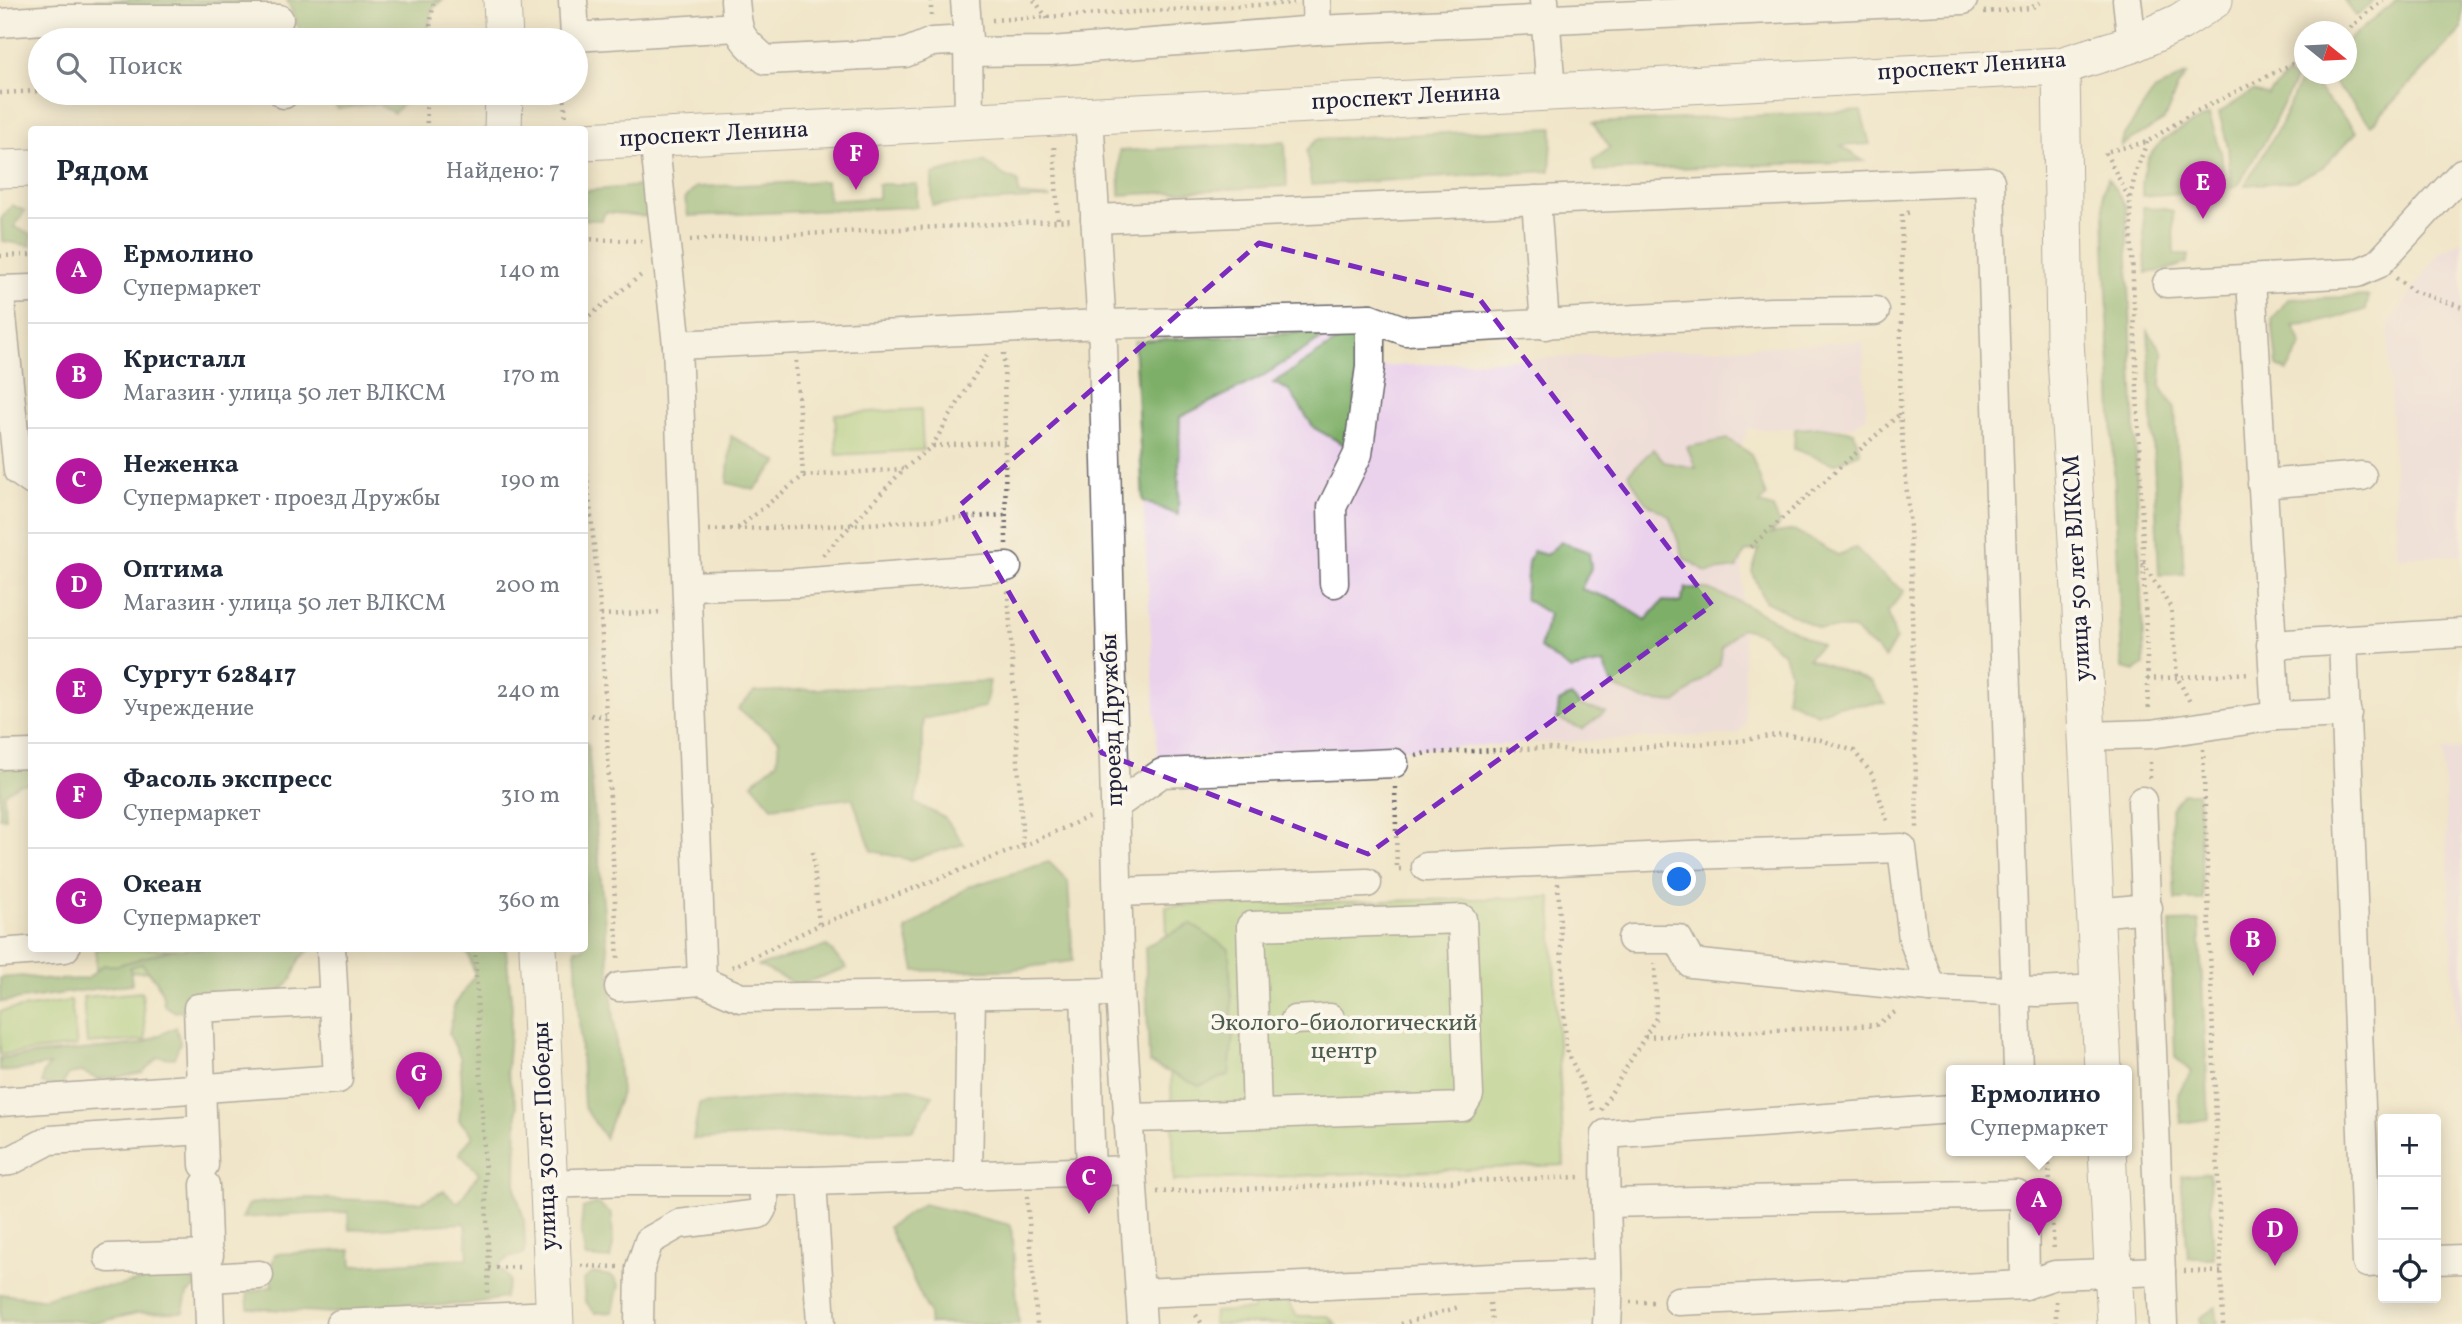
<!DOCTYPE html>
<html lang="ru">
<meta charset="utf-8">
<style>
:root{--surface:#fff;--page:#f2f2f3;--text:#1f2937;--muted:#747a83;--line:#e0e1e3;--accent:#b5179e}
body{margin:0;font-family:Vollkorn,serif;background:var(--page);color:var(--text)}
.controls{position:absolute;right:21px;bottom:21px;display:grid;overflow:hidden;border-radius:7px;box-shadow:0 4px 18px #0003}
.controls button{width:63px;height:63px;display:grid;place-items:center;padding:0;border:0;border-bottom:2px solid var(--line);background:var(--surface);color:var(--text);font:35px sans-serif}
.compass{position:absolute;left:2294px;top:21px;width:63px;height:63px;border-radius:50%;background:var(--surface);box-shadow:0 4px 18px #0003;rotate:108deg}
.you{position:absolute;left:1680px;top:880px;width:24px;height:24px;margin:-18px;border:5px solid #fff;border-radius:50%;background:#1a73e8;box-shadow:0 0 0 10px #1a73e833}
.badge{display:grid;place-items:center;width:46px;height:46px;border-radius:50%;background:var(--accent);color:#fff;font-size:23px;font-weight:700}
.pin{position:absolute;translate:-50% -58px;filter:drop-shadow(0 2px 4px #0008)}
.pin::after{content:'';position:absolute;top:37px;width:24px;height:21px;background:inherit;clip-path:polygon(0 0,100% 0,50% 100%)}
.popup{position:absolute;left:1946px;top:1065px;width:186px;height:91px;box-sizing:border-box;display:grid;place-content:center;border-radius:7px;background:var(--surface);filter:drop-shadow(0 2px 5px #0005);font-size:23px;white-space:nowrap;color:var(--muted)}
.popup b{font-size:26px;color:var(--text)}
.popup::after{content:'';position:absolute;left:50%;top:100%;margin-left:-14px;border:14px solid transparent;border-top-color:var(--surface)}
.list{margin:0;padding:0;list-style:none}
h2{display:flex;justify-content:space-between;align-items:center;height:91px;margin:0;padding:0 28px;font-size:30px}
h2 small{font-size:23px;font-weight:400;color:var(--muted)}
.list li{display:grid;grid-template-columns:46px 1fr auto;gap:21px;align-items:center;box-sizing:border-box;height:105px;padding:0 28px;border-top:2px solid var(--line)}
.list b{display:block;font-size:26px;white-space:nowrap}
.list p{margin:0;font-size:23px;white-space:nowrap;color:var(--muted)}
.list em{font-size:23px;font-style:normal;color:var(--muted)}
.icon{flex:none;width:38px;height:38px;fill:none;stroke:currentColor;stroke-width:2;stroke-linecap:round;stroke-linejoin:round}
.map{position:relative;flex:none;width:2462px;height:1324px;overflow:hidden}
.search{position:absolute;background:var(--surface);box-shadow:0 4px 18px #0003;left:28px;top:28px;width:560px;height:77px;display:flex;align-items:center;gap:18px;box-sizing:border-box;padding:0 24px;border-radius:38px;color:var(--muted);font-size:26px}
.panel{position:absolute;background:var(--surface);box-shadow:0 4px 18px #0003;left:28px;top:126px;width:560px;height:826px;border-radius:7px}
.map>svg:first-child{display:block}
</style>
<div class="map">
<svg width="2462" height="1324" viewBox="0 0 2462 1324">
<rect width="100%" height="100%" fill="#fbf7ec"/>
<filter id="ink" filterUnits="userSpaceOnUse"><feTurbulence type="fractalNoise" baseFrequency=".0143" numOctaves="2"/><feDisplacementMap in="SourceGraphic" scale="14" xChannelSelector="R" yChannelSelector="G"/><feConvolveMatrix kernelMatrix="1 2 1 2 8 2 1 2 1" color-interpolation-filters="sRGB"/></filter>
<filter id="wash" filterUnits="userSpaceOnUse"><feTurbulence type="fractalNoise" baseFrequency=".00686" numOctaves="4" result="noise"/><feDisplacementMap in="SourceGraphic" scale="28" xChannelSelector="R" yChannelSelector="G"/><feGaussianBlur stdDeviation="1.57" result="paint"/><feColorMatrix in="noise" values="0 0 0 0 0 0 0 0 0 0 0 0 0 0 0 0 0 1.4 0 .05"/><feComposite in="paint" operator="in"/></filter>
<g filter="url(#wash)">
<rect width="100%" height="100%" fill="#f0e5c8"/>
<g fill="#ead1ec">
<path d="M 2462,241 L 2462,555 L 2398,557 L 2388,326 L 2439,253 Z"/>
<path d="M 1343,331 L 1358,344 L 1359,368 L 1863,341 L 1866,417 L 1852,427 L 1748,429 L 1740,448 L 1745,723 L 1738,734 L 1158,760 L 1134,341 Z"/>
<path d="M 2462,749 L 2462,1083 L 2458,1084 L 2443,750 Z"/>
</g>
<g fill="#9ecb78" stroke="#60765a" stroke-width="2">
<path d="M 921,409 L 923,450 L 837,455 L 835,414 Z"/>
<path d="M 1551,897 L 1564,1165 L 1174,1181 L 1166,906 Z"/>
<path d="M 96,949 L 193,949 L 194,970 L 96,973 Z"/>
<path d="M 142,992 L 146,1040 L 87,1044 L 83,997 Z"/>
<path d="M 71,1001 L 77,1046 L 0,1055 L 0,1011 Z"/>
<path d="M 1253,1297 L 1284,1297 L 1297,1316 L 1328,1316 L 1336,1324 L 1213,1324 L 1214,1312 L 1253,1310 Z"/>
</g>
<g fill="#7eaf68" stroke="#506852" stroke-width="2">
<path d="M 95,0 L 262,0 L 256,9 L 266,33 L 264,40 L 76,40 L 70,33 L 95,16 Z"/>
<path d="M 287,0 L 442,0 L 432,9 L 428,35 L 423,40 L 310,40 L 300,31 Z"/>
<path d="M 2344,0 L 2375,0 L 2356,16 Z"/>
<path d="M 2397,0 L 2462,0 L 2462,29 L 2371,125 L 2327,74 L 2346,74 L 2347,41 Z"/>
<path d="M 2303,73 L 2357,132 L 2322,168 L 2294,181 L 2245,185 L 2282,122 Z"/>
<path d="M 2187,74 L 2178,86 L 2164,120 L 2121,146 L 2124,135 L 2154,91 Z"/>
<path d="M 2287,75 L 2295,80 L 2266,139 L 2239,184 L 2231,189 L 2228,147 L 2219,113 L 2253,91 L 2268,95 Z"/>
<path d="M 333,93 L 400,93 L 407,100 L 394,113 L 377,104 L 337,109 Z"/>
<path d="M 1861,111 L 1870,144 L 1840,146 L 1864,161 L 1594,171 L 1593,160 L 1610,148 L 1593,123 Z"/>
<path d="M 2209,115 L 2221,152 L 2226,190 L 2142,196 C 2140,144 2169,135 2209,115 Z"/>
<path d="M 1553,128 L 1550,171 L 1311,185 L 1307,150 L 1317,139 Z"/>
<path d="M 1285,142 L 1287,186 L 1120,195 L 1119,151 Z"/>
<path d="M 984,161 L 1005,176 L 1018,181 L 1019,195 L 1051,198 L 932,205 L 932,174 Z"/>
<path d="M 2108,178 L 2126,206 L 2144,665 L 2135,671 L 2122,668 L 2103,192 Z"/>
<path d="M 826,181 L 829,200 L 878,198 L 878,184 L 917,184 L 917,207 L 688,216 L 685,199 L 696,187 Z"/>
<path d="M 638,186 L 649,194 L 652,217 L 605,212 L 602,220 L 585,220 L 585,191 Z"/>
<path d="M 12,205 L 25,211 L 14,227 L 31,234 L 31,246 L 2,241 L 1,219 Z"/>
<path d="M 2143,207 L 2161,208 L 2173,211 L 2174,254 L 2189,254 L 2186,263 L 2167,270 L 2146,273 Z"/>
<path d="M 2369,296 L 2366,310 L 2318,323 L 2293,325 L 2302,345 L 2287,371 L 2277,366 L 2272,320 L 2288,299 Z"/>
<path d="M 1334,331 L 1258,379 L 1180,417 L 1178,515 L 1143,501 L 1134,341 Z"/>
<path d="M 2148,331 L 2163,353 L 2161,386 L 2175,409 L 2184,574 L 2159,575 Z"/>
<path d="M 1348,334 L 1358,344 L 1352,449 L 1314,428 L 1289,390 L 1273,383 Z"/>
<path d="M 1823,427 L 1854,432 L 1860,453 L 1834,464 L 1794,449 L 1795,429 Z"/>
<path d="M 731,436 L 778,462 L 754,490 L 727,483 Z"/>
<path d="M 1728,439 L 1751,454 L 1766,496 L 1760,504 L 1773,508 L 1780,524 L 1771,534 L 1794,530 L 1838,555 L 1856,548 L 1880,573 L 1904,591 L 1888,612 L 1896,639 L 1885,658 L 1853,629 L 1820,629 L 1765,601 L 1752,572 L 1759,550 L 1745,552 L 1737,568 L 1707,572 L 1684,558 L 1669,516 L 1645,502 L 1628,474 L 1653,449 L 1664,462 L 1696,468 L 1687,447 Z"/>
<path d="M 1561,542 L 1589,552 L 1591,568 L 1581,589 L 1615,600 L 1646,620 L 1663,601 L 1680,603 L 1686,588 L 1708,589 L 1740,602 L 1821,645 L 1808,658 L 1872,682 L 1885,703 L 1838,706 L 1817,714 L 1786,699 L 1790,672 L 1784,655 L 1762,634 L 1741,628 L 1721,648 L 1720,664 L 1676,703 L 1644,700 L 1613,687 L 1603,663 L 1571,670 L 1540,648 L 1549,614 L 1525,599 L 1528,562 L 1533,551 L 1546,555 Z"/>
<path d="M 990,681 L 985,707 L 923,719 L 923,766 L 915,803 L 945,818 L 964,844 L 910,860 L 872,851 L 852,798 L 772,807 L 752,783 L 777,762 L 779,740 L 738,709 L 754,692 Z"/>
<path d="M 1571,696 L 1581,706 L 1605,712 L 1583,729 L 1557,719 L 1559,702 Z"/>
<path d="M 585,742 L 588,744 L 621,1093 L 605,1138 L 584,1107 L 575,949 L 584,948 Z"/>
<path d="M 16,765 L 31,765 L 31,784 L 19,784 L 4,794 L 5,818 L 0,818 L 0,770 Z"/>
<path d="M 2183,793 L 2198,793 L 2203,900 L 2175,900 L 2171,810 Z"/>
<path d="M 1049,862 L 1068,881 L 1073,961 L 1007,970 L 915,971 L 906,930 L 968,887 Z"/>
<path d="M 2199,921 L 2209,1119 L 2181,1123 L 2178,1094 L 2191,1072 L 2175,1057 L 2170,922 Z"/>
<path d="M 1191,924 L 1229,949 L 1233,1033 L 1229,1075 L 1199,1086 L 1149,1063 L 1145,946 Z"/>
<path d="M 827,946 L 847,968 L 798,985 L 759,966 Z"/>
<path d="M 173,949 L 311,949 L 300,958 L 292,979 L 272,1001 L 197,1006 L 175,1012 L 164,1005 C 163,987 154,977 142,964 L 130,967 L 132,984 L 0,1002 L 0,978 L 22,976 L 49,980 L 87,979 L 103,965 L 118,965 Z"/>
<path d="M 463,949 L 506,949 L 512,1008 L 507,1071 L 517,1107 L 516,1192 L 524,1219 L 525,1253 L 508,1258 L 498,1266 L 510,1280 L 504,1298 L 467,1304 L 432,1306 L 405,1303 L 370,1310 L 336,1313 L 248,1308 L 247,1293 L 273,1286 L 268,1275 L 275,1254 L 351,1250 L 352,1266 L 468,1258 L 465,1223 L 349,1230 L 348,1212 L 242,1218 L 249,1204 L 306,1198 L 421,1202 L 444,1191 L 458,1203 L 479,1173 L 459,1153 L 473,1136 L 459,1120 L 462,1092 L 460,1057 L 449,1034 L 454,1006 L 475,975 L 469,956 Z"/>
<path d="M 176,1027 L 180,1043 L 174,1058 L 158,1057 L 143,1072 L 119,1077 L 97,1079 L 82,1072 L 69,1074 L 61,1087 L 42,1084 L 43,1073 L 50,1065 C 31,1066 19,1073 0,1071 L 0,1058 L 141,1044 Z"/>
<path d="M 906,1088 L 933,1095 L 913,1130 L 693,1139 L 699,1104 Z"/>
<path d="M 2209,1173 L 2214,1258 L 2188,1258 L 2181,1176 Z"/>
<path d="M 597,1203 L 612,1214 L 613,1245 L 610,1259 L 585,1257 L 581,1228 L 583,1208 Z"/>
<path d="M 923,1204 L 1011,1225 L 1019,1324 L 929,1324 L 929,1313 L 888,1227 Z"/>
<path d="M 593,1273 L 612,1276 L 619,1285 L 613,1312 L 595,1313 L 585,1301 L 583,1280 Z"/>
<path d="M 189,1275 L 198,1286 L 187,1294 L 183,1312 L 137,1313 L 96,1323 L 65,1320 L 0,1322 L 0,1294 L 42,1299 L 75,1289 L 118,1286 L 160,1276 Z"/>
<path d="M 2216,1307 L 2218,1324 L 2201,1324 L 2200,1318 Z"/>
</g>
</g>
<g filter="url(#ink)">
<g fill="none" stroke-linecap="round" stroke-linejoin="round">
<g stroke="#6a666c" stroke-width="31">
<g id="minor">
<path d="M 573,0 L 575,37 L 737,27"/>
<path d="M 735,0 C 738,36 739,37 766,60 L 905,53 L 932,42 L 968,40"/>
<path d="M 965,0 L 968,40 L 969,122"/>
<path d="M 1316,0 L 1317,30"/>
<path d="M 1544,0 L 1551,91"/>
<path d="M 2127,0 L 2132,44"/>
<path d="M 0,23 L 59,19 L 279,19"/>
<path d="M 969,52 L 1051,51 L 1317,30 L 1963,0"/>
<path d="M 284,93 L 284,94"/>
<path d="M 1089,115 L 1103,346 L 1120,992 L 1142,1324"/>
<path d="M 654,138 L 677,345 L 702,981 L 741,998 L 1120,992"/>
<path d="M 1536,200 L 1545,325"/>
<path d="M 1095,219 L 1990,181 L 2018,1070"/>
<path d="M 2251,279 L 2276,716"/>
<path d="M 2167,283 L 2357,273 L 2378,264 L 2462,173"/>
<path d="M 0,290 L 32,289"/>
<path d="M 0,297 L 18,471 L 32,481"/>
<path d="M 677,345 L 1101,324 L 1370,318 L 1406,331 L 1771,312 L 1875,311"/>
<path d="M 2262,484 L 2362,476"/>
<path d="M 1334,583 L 1332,507 L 1358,454 L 1370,367 L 1370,318"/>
<path d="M 687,586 L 797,583 L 1007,567"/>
<path d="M 2343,640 L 2367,1263 L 2383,1262"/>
<path d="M 2271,645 L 2462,633"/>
<path d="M 2087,736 L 2151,734 L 2276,716 L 2347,713"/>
<path d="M 0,755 L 32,754"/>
<path d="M 2142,801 L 2163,1324"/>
<path d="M 1115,806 L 1162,773 L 1394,763"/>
<path d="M 1426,867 L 1690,855 L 1902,848 L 1913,939 L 1931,988 L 2038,992 L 2099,989"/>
<path d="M 1119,892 L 1367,883"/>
<path d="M 2096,913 L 2148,908"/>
<path d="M 1632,939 L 1678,939 L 1691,963 L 1931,988"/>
<path d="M 0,953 L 65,948"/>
<path d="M 619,987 L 702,981"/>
<path d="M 1085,993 L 1091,1173"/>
<path d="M 1295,1020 L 1330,1018"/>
<path d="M 0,1102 L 338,1079 L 331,948"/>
<path d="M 1127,1118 L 1172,1117 L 1462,1107 L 1469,1095 L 1462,919 L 1251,926 L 1257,1114"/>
<path d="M 0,1162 L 10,1161 L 50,1140 L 202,1130"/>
<path d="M 204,1165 L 198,1008 L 334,1001"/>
<path d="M 968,1177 L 971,994"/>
<path d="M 812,1181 L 821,1324"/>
<path d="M 549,1184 L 629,1181 L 812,1181 L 1131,1170"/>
<path d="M 205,1185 L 210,1324"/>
<path d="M 2024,1200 L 2025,1285"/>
<path d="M 1606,1203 L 2017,1194"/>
<path d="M 109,1258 L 209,1255"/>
<path d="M 2436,1260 L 2462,1259"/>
<path d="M 210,1278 L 259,1275"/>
<path d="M 1140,1293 L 1608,1273"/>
<path d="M 1678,1301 L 2025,1285 L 2055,1275 L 2161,1271"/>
<path d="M 340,1324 L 555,1315"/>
<path d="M 639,1324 L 640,1268 L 649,1241 L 679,1224 L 759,1214 C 768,1201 764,1195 758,1181"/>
<path d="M 1607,1324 C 1612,1261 1602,1197 1606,1134 L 1952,1109"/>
</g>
</g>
<g stroke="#6a666c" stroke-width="39">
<g id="major">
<path d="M 502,0 L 504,40"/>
<path d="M 2061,66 L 2065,340 L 2080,590 L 2103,1070"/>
<path d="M 503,130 L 504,93"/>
<path d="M 584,141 L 2061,66 L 2132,44 L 2180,22 L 2214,0"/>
<path d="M 0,169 L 32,168"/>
<path d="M 538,948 L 555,1324"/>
<path d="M 2107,1150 L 2116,1324"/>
</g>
</g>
<g stroke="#6a666c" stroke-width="4.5" stroke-dasharray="2 5" stroke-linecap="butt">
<path d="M 931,0 L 931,17"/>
<path d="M 1034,0 L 1048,19"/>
<path d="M 1984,12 L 2031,8 L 2044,0"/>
<path d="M 992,20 L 1294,3"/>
<path d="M 2345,32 L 2383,0"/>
<path d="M 428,40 L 434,0"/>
<path d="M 0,93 L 40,91"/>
<path d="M 426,93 L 427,130"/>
<path d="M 564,93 L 566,120"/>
<path d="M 2147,142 L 2135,174 L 2130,199 L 2149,712"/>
<path d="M 1054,147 L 1058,221"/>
<path d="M 2129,198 L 2105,152 L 2147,142 L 2189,115 L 2304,58"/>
<path d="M 584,239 L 643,241"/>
<path d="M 690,240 L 1073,220"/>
<path d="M 0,256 L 32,255"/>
<path d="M 2396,278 L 2413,291 L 2462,307"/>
<path d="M 1901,307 L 1902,214 L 1912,212"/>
<path d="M 1901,315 L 1900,413 L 1910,527 L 1917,828"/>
<path d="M 584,320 L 644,273"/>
<path d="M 1004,353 L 1006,544"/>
<path d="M 796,361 L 803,476"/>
<path d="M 584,446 L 601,615 L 618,962"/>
<path d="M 933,446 L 1005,442"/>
<path d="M 738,528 L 803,476 L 903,469"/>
<path d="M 709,530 L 852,525 L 1005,515"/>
<path d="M 1750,547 L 1900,414"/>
<path d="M 823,555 L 904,469 L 932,446 L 987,355"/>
<path d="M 2143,563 L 2171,608 L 2177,677 L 2191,704"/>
<path d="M 1008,591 L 1023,846"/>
<path d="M 601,615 L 663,612"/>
<path d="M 2147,679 L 2251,673"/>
<path d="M 584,715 L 606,716"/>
<path d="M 2203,749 L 2223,1324"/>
<path d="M 1416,756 L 1426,753 L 1548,748 L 1576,752 L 1739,741 L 1782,734 L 1821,740 L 1854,751 L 1872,774 L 1888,824"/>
<path d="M 2150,778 L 2150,759"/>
<path d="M 1395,787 L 1397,869 L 1405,869"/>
<path d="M 813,852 L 819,925"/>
<path d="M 1558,883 L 1566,1048 L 1595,1113"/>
<path d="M 475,948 L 489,1268 L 487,1295"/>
<path d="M 732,967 L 819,925 L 1023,846 L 1091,816"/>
<path d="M 1645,1037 L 1876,1025 L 1898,1010"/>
<path d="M 1601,1110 L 1656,1018 L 1655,963"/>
<path d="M 2048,1150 L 2051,1198"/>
<path d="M 1157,1192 L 1582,1177"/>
<path d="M 1027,1196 L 1037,1324"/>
<path d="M 2052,1218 L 2054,1251"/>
<path d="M 581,1266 L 618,1267"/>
<path d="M 489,1268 L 523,1267"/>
<path d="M 2184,1271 L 2221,1272"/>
<path d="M 2056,1301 L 2056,1324"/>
<path d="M 1630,1302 L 1653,1302"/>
<path d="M 1490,1303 L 1492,1324"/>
<path d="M 1196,1315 L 1202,1324"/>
<path d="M 1401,1324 L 1459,1307"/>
</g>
<use href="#minor" stroke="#fff" stroke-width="28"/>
<use href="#major" stroke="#fff" stroke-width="37"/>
</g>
</g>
<path d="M0 0H2462V1324H0ZM 1259,243 L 1478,297 L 1712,605 L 1368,854 L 1102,753 L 959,506 Z" fill="#f0e5c8" fill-opacity=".55" fill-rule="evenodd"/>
<path fill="none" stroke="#7b2cbf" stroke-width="5" stroke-dasharray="14 9" stroke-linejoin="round" d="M 1259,243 L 1478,297 L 1712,605 L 1368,854 L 1102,753 L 959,506 Z"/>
<g text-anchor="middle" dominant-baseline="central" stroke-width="7" stroke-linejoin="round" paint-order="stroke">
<g font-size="24" fill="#22223b" stroke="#fbf7ec">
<text transform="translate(1972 67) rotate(-4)">проспект Ленина</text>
<text transform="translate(1406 98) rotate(-3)">проспект Ленина</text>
<text transform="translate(714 135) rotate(-3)">проспект Ленина</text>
<text transform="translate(2078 568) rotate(-93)">улица 50 лет ВЛКСМ</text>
<text transform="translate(1113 720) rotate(-92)">проезд Дружбы</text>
<text transform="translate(546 1136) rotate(-92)">улица 30 лет Победы</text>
</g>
<g font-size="24" fill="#4d5d50" stroke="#fbf7ec">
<text x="1344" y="1024">Эколого-биологический<tspan x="1344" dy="28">центр</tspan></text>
</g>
</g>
</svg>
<div class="controls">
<button>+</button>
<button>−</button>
<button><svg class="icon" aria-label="locate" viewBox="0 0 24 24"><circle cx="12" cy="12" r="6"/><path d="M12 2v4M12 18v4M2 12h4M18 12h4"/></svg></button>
</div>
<svg class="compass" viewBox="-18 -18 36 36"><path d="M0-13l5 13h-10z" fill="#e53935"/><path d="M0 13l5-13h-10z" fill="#747a83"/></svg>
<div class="you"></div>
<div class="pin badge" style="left:2039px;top:1236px">A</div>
<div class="popup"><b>Ермолино</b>Супермаркет</div>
<div class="pin badge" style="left:2253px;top:976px">B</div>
<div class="pin badge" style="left:1089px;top:1214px">C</div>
<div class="pin badge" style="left:2275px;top:1266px">D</div>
<div class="pin badge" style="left:2203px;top:219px">E</div>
<div class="pin badge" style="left:856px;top:190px">F</div>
<div class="pin badge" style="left:419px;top:1110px">G</div>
<div class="search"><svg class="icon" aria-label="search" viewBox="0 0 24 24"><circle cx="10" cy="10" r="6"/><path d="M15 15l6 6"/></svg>Поиск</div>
<section class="panel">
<h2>Рядом<small>Найдено: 7</small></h2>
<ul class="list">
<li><span class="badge">A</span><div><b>Ермолино</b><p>Супермаркет</p></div><em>140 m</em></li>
<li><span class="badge">B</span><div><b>Кристалл</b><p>Магазин · улица 50 лет ВЛКСМ</p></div><em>170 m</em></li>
<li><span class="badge">C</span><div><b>Неженка</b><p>Супермаркет · проезд Дружбы</p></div><em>190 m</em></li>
<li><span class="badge">D</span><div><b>Оптима</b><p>Магазин · улица 50 лет ВЛКСМ</p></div><em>200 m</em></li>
<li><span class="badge">E</span><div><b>Сургут 628417</b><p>Учреждение</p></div><em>240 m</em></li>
<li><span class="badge">F</span><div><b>Фасоль экспресс</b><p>Супермаркет</p></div><em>310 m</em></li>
<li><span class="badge">G</span><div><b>Океан</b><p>Супермаркет</p></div><em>360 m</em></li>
</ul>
</section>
</div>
